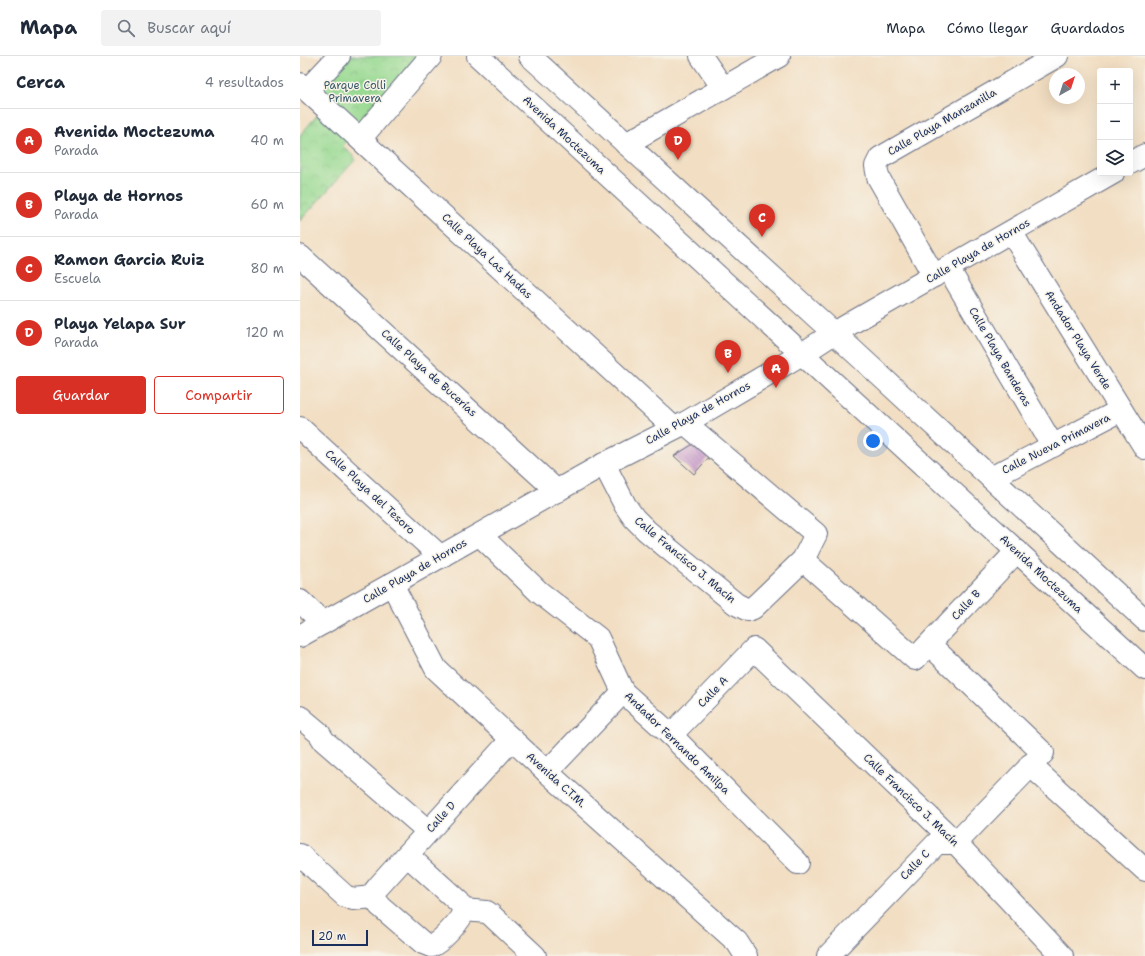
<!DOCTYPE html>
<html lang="es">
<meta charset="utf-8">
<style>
:root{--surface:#fff;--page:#f2f2f3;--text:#1f2937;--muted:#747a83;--line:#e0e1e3;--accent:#d93025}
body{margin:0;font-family:"Shantell Sans",sans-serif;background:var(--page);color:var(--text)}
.controls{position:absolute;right:12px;top:12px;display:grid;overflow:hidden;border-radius:4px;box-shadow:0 4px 16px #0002}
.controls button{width:36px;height:36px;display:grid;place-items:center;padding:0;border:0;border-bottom:1px solid var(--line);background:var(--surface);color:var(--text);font:20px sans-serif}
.compass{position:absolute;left:749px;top:12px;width:36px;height:36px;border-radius:50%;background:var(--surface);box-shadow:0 4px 16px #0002;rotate:39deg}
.scale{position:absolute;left:12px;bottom:10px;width:56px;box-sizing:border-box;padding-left:4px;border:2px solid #1b2f5e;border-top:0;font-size:11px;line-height:14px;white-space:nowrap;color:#1b2f5e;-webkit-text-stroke:3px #f7f3e8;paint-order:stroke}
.you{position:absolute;left:573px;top:385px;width:14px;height:14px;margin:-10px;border:3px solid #fff;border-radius:50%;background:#1a73e8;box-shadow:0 0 0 6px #1a73e833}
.badge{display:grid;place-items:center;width:26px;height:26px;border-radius:50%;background:var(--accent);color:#fff;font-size:13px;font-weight:700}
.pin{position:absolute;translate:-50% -33px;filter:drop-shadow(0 1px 2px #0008)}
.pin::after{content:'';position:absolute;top:21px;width:14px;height:12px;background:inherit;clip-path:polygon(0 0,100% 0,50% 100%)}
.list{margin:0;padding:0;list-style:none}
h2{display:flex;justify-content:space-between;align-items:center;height:52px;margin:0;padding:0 16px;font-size:17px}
h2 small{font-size:13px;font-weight:400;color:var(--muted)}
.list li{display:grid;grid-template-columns:26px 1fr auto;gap:12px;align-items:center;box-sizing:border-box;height:64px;padding:0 16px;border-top:1px solid var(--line)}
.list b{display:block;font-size:15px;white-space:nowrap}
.list p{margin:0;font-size:13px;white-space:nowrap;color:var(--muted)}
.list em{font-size:13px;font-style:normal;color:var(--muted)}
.actions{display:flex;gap:8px;padding:12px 16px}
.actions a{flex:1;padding:9px 0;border:1px solid var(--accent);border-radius:4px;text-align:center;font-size:14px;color:var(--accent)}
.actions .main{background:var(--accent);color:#fff}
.icon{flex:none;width:22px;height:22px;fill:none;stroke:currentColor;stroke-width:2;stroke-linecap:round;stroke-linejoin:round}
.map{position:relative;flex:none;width:845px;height:900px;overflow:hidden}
header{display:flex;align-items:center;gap:24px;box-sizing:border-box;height:56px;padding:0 20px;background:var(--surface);border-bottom:1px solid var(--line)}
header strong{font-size:19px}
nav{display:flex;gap:22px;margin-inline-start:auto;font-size:14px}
.search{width:280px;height:36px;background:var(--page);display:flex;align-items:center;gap:10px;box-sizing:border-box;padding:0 14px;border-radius:4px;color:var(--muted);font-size:15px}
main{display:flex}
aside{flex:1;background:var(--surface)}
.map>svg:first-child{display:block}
</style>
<header>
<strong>Mapa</strong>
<div class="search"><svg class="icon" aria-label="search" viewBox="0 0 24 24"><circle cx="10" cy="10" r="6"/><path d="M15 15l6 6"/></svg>Buscar aquí</div>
<nav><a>Mapa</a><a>Cómo llegar</a><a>Guardados</a></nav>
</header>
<main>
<aside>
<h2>Cerca<small>4 resultados</small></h2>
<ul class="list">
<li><span class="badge">A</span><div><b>Avenida Moctezuma</b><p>Parada</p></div><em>40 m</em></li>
<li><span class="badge">B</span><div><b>Playa de Hornos</b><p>Parada</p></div><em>60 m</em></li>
<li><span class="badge">C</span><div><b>Ramon Garcia Ruiz</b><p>Escuela</p></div><em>80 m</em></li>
<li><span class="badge">D</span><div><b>Playa Yelapa Sur</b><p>Parada</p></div><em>120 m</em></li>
</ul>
<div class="actions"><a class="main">Guardar</a><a>Compartir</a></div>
</aside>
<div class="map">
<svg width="845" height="900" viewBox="0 0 845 900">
<defs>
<pattern id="park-crowns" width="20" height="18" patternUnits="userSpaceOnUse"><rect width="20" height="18" fill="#96d990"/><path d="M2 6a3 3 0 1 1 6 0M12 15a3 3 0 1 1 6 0" fill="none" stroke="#81bb7f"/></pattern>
<pattern id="building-back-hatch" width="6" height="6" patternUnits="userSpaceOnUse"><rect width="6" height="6" fill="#c591c9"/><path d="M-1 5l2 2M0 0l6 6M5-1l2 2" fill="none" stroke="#9f77a6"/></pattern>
</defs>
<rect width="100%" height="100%" fill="#f7f3e8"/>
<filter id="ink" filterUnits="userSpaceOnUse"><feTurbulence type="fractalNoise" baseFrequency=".025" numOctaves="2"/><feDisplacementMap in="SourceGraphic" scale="8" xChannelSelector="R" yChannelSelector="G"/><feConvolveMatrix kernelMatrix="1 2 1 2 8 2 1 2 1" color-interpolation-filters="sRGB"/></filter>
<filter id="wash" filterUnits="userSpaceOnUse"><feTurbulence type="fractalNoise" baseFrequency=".012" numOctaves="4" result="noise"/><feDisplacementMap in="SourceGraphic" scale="16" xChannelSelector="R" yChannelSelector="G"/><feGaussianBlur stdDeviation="0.9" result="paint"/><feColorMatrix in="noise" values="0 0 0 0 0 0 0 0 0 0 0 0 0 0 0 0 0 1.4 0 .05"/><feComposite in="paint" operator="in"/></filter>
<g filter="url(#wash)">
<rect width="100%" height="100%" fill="#f2dec2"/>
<path fill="url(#park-crowns)" stroke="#588477" d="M 50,0 L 121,0 L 43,90 L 56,103 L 0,165 L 0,79 L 29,46 L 17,36 Z"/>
<g id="blocks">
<path fill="url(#building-back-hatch)" d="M 395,387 L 410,400 L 394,418 L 374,400 Z"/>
</g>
</g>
<g filter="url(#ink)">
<use href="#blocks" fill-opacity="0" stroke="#666c81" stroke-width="1"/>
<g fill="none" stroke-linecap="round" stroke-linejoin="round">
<g stroke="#666c81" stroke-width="24">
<g id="minor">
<path d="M 178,0 L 845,613"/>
<path d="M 230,0 L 534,277 L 845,564"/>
<path d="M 401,0 L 423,32"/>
<path d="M 0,28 L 374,372"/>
<path d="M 7,34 L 39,0"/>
<path d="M 60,83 L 131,0"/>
<path d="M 326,88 L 479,0"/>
<path d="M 830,107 L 845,99"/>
<path d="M 711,176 L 845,392"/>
<path d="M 0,200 L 257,435"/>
<path d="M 648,212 L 753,390"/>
<path d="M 634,220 L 578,121 L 576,110 L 580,102 L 757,0"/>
<path d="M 0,372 L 141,501"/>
<path d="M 304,408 L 325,449 L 334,462 L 347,475 L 436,548 L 448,554 L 453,552 L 503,504 L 516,478 L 385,367"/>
<path d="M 691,422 L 821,354"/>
<path d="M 180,479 L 239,536 L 298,582 L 323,636 L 371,679 L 498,807"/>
<path d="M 503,504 L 615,603 L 717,495"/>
<path d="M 92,528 L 136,613 L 247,716 L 437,886 L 446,900"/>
<path d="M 0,545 L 23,567"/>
<path d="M 0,580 L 304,408 L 385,367 L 502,298 L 534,277 L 813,117"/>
<path d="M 0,661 L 19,677 L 24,685 L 128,775"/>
<path d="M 371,679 L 454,593 L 656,787 L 762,900"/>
<path d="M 730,709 L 845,814"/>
<path d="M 247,716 L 323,636"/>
<path d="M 0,799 L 45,840 L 53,843 L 73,841"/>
<path d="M 107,799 L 159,846 L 164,854"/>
<path d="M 73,841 L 74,836 L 78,831 L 212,683"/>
<path d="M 73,841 L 80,850 L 123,887 L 131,890"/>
<path d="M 164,854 L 187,856 L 191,859 L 235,900"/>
<path d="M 131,890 C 140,887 162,864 164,854"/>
<path d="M 528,900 L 637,787 L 656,787 L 743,697 L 630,589"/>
</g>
</g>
<use href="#minor" stroke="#fff" stroke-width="22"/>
</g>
</g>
<g text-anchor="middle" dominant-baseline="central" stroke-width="3" stroke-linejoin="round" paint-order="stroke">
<g font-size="11" fill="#3a5a6a" stroke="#f7f3e8">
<text x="55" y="29">Parque Colli<tspan x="55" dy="13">Primavera</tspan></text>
</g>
<g font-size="11" fill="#1b2f5e" stroke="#f7f3e8">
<text transform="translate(642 66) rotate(-30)">Calle Playa Manzanilla</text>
<text transform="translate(264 79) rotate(43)">Avenida Moctezuma</text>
<text transform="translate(678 195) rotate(-30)">Calle Playa de Hornos</text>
<text transform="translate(187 200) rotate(43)">Calle Playa Las Hadas</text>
<text transform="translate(778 284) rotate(58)">Andador Playa Verde</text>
<text transform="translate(700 301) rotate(60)">Calle Playa Banderas</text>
<text transform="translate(129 317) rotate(42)">Calle Playa de Bucerías</text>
<text transform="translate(398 357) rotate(-29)">Calle Playa de Hornos</text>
<text transform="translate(756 388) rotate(-27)">Calle Nueva Primavera</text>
<text transform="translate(70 436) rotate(43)">Calle Playa del Tesoro</text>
<text transform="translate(385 504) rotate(40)">Calle Francisco J. Macín</text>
<text transform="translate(115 515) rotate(-30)">Calle Playa de Hornos</text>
<text transform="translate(741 518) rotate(43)">Avenida Moctezuma</text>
<text transform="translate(666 549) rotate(-47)">Calle B</text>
<text transform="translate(413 636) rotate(-46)">Calle A</text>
<text transform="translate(377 687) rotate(44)">Andador Fernando Amilpa</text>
<text transform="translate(256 724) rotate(42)">Avenida C.T.M.</text>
<text transform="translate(611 744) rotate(44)">Calle Francisco J. Macín</text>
<text transform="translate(141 761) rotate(-48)">Calle D</text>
<text transform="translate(615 809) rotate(-46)">Calle C</text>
</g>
</g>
</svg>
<div class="controls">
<button>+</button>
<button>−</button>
<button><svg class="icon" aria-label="layers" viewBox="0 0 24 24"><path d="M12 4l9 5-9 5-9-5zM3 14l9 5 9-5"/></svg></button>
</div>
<svg class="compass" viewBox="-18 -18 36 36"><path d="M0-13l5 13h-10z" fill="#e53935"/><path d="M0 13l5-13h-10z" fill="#747a83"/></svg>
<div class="scale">20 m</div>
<div class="you"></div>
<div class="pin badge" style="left:476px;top:332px">A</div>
<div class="pin badge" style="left:428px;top:317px">B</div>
<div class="pin badge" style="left:462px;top:181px">C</div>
<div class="pin badge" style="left:378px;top:104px">D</div>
</div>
</main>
